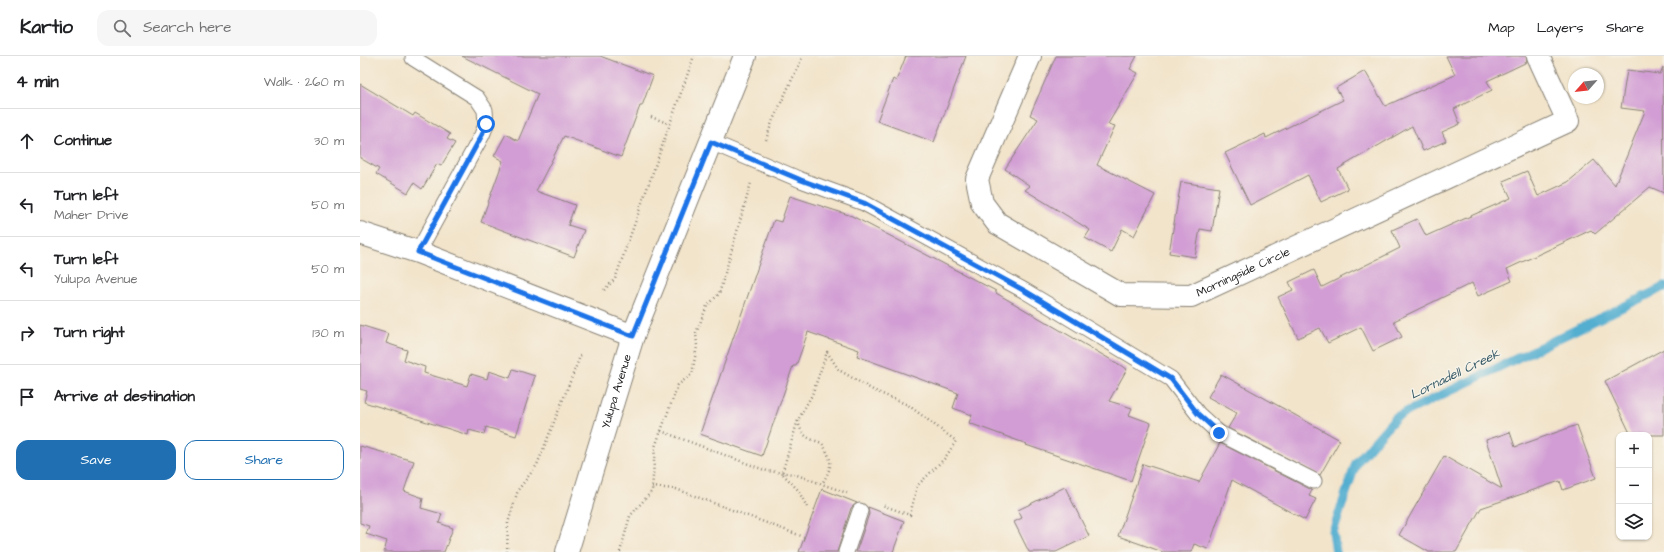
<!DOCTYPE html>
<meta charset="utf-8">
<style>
:root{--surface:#fff;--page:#f6f6f6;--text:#202124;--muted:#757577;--line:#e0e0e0;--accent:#1f6fb2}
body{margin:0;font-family:"Architects Daughter",sans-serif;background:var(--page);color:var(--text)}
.controls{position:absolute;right:12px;bottom:12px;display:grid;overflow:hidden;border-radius:8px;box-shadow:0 1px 3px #0004}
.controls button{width:36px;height:36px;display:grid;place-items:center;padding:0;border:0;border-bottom:1px solid var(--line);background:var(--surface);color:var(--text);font:20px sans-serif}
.compass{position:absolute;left:1208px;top:12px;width:36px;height:36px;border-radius:50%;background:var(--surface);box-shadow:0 1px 3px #0004;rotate:243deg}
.stop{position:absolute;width:12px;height:12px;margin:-9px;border:3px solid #1a73e8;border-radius:50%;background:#fff}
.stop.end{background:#1a73e8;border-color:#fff;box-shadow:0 1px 4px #0008}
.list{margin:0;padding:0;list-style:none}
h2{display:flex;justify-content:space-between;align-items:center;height:52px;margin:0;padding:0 16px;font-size:17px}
h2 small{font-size:13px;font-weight:400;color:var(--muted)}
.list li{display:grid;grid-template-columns:26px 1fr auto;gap:12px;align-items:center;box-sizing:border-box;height:64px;padding:0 16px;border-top:1px solid var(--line)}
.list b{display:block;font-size:15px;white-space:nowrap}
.list p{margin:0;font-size:13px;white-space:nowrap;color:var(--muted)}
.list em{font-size:13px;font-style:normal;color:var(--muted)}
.actions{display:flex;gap:8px;padding:12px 16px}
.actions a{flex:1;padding:9px 0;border:1px solid var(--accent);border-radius:12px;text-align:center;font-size:14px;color:var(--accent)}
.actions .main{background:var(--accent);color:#fff}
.icon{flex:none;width:22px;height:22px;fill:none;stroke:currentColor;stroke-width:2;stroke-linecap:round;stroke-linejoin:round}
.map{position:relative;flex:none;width:1304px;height:496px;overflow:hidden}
header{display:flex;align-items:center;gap:24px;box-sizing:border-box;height:56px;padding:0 20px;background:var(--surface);border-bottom:1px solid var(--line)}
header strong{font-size:19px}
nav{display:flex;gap:22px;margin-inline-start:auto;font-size:14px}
.search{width:280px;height:36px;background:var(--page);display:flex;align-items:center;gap:10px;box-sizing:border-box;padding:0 14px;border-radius:12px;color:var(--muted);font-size:15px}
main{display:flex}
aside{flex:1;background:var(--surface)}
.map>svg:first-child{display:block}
</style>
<header>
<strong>Kartio</strong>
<div class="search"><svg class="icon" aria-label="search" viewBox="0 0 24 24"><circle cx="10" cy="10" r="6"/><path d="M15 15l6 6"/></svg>Search here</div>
<nav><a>Map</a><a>Layers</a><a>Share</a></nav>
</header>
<main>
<aside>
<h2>4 min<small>Walk · 260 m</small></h2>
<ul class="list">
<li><svg class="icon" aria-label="ahead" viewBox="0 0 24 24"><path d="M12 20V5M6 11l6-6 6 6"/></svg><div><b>Continue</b></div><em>30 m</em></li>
<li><svg class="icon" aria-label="left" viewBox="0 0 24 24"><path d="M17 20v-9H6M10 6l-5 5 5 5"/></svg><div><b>Turn left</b><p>Maher Drive</p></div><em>50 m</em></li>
<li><svg class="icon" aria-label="left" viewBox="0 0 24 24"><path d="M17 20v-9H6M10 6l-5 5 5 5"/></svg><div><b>Turn left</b><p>Yulupa Avenue</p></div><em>50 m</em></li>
<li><svg class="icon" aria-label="right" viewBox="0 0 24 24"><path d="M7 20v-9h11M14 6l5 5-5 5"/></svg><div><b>Turn right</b></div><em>130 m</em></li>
<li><svg class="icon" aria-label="arrive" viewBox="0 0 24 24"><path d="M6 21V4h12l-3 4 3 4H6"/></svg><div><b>Arrive at destination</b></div></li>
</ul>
<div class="actions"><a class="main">Save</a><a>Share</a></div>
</aside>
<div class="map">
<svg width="1304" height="496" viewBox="0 0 1304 496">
<rect width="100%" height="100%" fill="#f7f3e8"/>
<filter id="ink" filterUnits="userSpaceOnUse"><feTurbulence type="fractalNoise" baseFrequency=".025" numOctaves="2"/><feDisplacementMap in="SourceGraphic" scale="8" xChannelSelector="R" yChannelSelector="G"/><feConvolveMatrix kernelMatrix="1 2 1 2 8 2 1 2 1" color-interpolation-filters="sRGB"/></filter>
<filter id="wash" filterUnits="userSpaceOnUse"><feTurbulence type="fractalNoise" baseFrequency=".012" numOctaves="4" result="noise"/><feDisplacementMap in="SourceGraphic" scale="16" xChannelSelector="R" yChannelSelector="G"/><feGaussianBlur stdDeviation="0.9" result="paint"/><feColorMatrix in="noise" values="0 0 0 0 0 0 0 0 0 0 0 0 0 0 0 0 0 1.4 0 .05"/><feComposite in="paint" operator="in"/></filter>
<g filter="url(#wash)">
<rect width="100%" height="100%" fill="#f2e4cb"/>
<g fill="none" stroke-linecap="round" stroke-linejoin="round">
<path stroke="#53aed0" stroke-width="9" d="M 976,496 L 973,476 L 996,407 L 1036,361 L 1304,231"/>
</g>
<g id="blocks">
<g fill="#d29dd4">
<path d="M 102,0 L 240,0 L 293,20 L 282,50 L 280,50 L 261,101 L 204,80 L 176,135 L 215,149 L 208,169 L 224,174 L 214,201 L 121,166 L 143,105 L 134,100 L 146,78 L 158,85 L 178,38 Z"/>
<path d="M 546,0 L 606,0 L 574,86 L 517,65 L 533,23 L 536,25 Z"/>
<path d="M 696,0 L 777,0 L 770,13 L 778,17 L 748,68 L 755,70 L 737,109 L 795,139 L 774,180 L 762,173 L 751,196 L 725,182 L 730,174 L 665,134 L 670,130 L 645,113 L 678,63 L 670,59 Z"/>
<path d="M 1086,0 L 1166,0 L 1167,6 L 1127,25 L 1132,34 L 1094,53 L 1100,68 L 1082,76 L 1086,85 L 1063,95 L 1052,70 L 978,113 L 988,133 L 961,146 L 948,119 L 890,149 L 865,97 L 905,78 L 906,82 L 983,44 L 976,32 L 1005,15 L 1025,50 L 1095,19 Z"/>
<path d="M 1303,11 L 1304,137 L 1290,131 L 1235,178 L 1231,174 L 1147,213 L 1152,225 L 1118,240 L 1112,227 L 1034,265 L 1042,281 L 1013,295 L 1001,271 L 968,287 L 960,272 L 938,282 L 918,241 L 933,234 L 929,226 L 954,214 L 962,231 L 1040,192 L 1032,174 L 1057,163 L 1066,180 L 1151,142 L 1143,125 L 1167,115 L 1178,140 L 1208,126 L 1234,104 L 1255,129 L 1285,55 L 1261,52 L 1267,14 L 1300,18 Z"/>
<path d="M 0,28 L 53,60 L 55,57 L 90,78 L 87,83 L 95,87 L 81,110 L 77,108 L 62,133 L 54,127 L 48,137 L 16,118 L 19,113 L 0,102 Z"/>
<path d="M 821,126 L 859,132 L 852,175 L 840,173 L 835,201 L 809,197 Z"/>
<path d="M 430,140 L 492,160 L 636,235 L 636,237 L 767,313 L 749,345 L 772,352 L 769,359 L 791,367 L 771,425 L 666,389 L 667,388 L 609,367 L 612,359 L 593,352 L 598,337 L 497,300 L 499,294 L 448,276 L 436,310 L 433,310 L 402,400 L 340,378 L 414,164 L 421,166 Z"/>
<path d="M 0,269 L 29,278 L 26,287 L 47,294 L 44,304 L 65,311 L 64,317 L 107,330 L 111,318 L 127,323 L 129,315 L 150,322 L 153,313 L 175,320 L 156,380 L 126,371 L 124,378 L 109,374 L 108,379 L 4,346 L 7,335 L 0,333 Z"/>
<path d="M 1304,293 L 1304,379 L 1271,379 L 1245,325 Z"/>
<path d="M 861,318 L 980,384 L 960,419 L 868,372 L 877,357 L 848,341 Z"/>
<path d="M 1217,369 L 1236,422 L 1203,434 L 1200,425 L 1121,452 L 1096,496 L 1069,496 L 1039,479 L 1084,400 L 1142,433 L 1126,384 L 1150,376 L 1155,391 Z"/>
<path d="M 860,387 L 952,434 L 949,440 L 956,443 L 945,464 L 872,424 L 848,493 L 834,488 L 831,496 L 803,496 L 758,480 L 783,408 L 839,426 Z"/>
<path d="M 0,390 L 54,405 L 44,435 L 63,442 L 61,452 L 82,458 L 79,467 L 93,472 L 84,496 L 24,496 L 27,485 L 6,478 L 9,470 L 0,467 Z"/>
<path d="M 705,431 L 729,480 L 696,496 L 669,496 L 654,466 L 662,462 L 658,454 Z"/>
<path d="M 462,433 L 497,447 L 491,452 L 477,496 L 439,496 Z"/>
<path d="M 508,451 L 544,465 L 533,496 L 496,496 L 509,458 Z"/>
</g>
</g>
</g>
<g filter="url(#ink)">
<use href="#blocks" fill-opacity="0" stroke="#878074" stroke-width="1"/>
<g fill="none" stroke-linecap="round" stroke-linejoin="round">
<g stroke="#878074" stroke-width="17">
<g id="lane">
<path d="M 53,2 L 117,42 L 125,54 L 126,69 L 122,79 L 58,196"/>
<path d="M 351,86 L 441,124 L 504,147 L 665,235 L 811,323 L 838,358 L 859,377 L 954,425"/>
<path d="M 486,496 L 500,455"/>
</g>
</g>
<g stroke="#878074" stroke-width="24">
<g id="street">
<path id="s1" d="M 670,0 L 617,123 L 622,147 L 637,167 L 761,239 L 831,240 L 1208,65 L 1178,0"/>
<path d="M 0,177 L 58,196 L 273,280"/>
</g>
</g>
<g stroke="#878074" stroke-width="24">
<g id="secondary">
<path id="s2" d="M 207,496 L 273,280 L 385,0"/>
</g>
</g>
<g stroke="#878074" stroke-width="2.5" stroke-dasharray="1 3" stroke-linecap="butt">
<path d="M 291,61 L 310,68"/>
<path d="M 406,84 L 412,66 L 443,0"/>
<path d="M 244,234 L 255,223 L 334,0"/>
<path d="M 438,365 C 442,381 447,382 462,387 C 473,406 473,409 462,428"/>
<path d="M 301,375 L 407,415 L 434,418 L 487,437"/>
<path d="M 292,431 L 316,433 L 444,481"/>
<path d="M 447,451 L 438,434 L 422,417 L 438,364 L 452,339 L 467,296 L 479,314 L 513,334 L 548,349 L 596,385 L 585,402 L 557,430 L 550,459 L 522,449"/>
<path d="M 147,496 L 148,467 L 158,434 L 177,409 L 221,298"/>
<path d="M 260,496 L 270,460 L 292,435 L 295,391 L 318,329 L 332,318 L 337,290 L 336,277 L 347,250 L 359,238 L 391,127"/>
</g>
<use href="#lane" stroke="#fff" stroke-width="15"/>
<use href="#street" stroke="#fff" stroke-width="22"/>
<use href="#secondary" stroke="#fff" stroke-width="22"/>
</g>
</g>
<g fill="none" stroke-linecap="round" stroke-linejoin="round" filter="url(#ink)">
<path stroke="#1a73e8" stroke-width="5" d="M 126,68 L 122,79 L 58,196 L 273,280 L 351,86 L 441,124 L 504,147 L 665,235 L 811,323 L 838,358 L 859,377"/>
</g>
<g text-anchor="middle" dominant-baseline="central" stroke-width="3" stroke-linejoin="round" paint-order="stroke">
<g font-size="12" fill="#1c1c1c" stroke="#f7f3e8">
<text stroke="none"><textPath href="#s1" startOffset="454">Morningside Circle</textPath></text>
<text stroke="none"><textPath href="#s2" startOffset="168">Yulupa Avenue</textPath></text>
</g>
<g font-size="13" font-style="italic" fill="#325664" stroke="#f7f3e8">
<text transform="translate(1095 318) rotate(-26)">Lornadell Creek</text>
</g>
</g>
</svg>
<div class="controls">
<button>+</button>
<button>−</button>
<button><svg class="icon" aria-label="layers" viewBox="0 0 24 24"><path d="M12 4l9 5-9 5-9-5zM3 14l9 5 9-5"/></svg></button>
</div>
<svg class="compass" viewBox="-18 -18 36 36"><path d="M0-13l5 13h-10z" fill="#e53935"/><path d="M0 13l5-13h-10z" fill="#757577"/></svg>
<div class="stop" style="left:126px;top:68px"></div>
<div class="stop end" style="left:859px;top:377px"></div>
</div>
</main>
